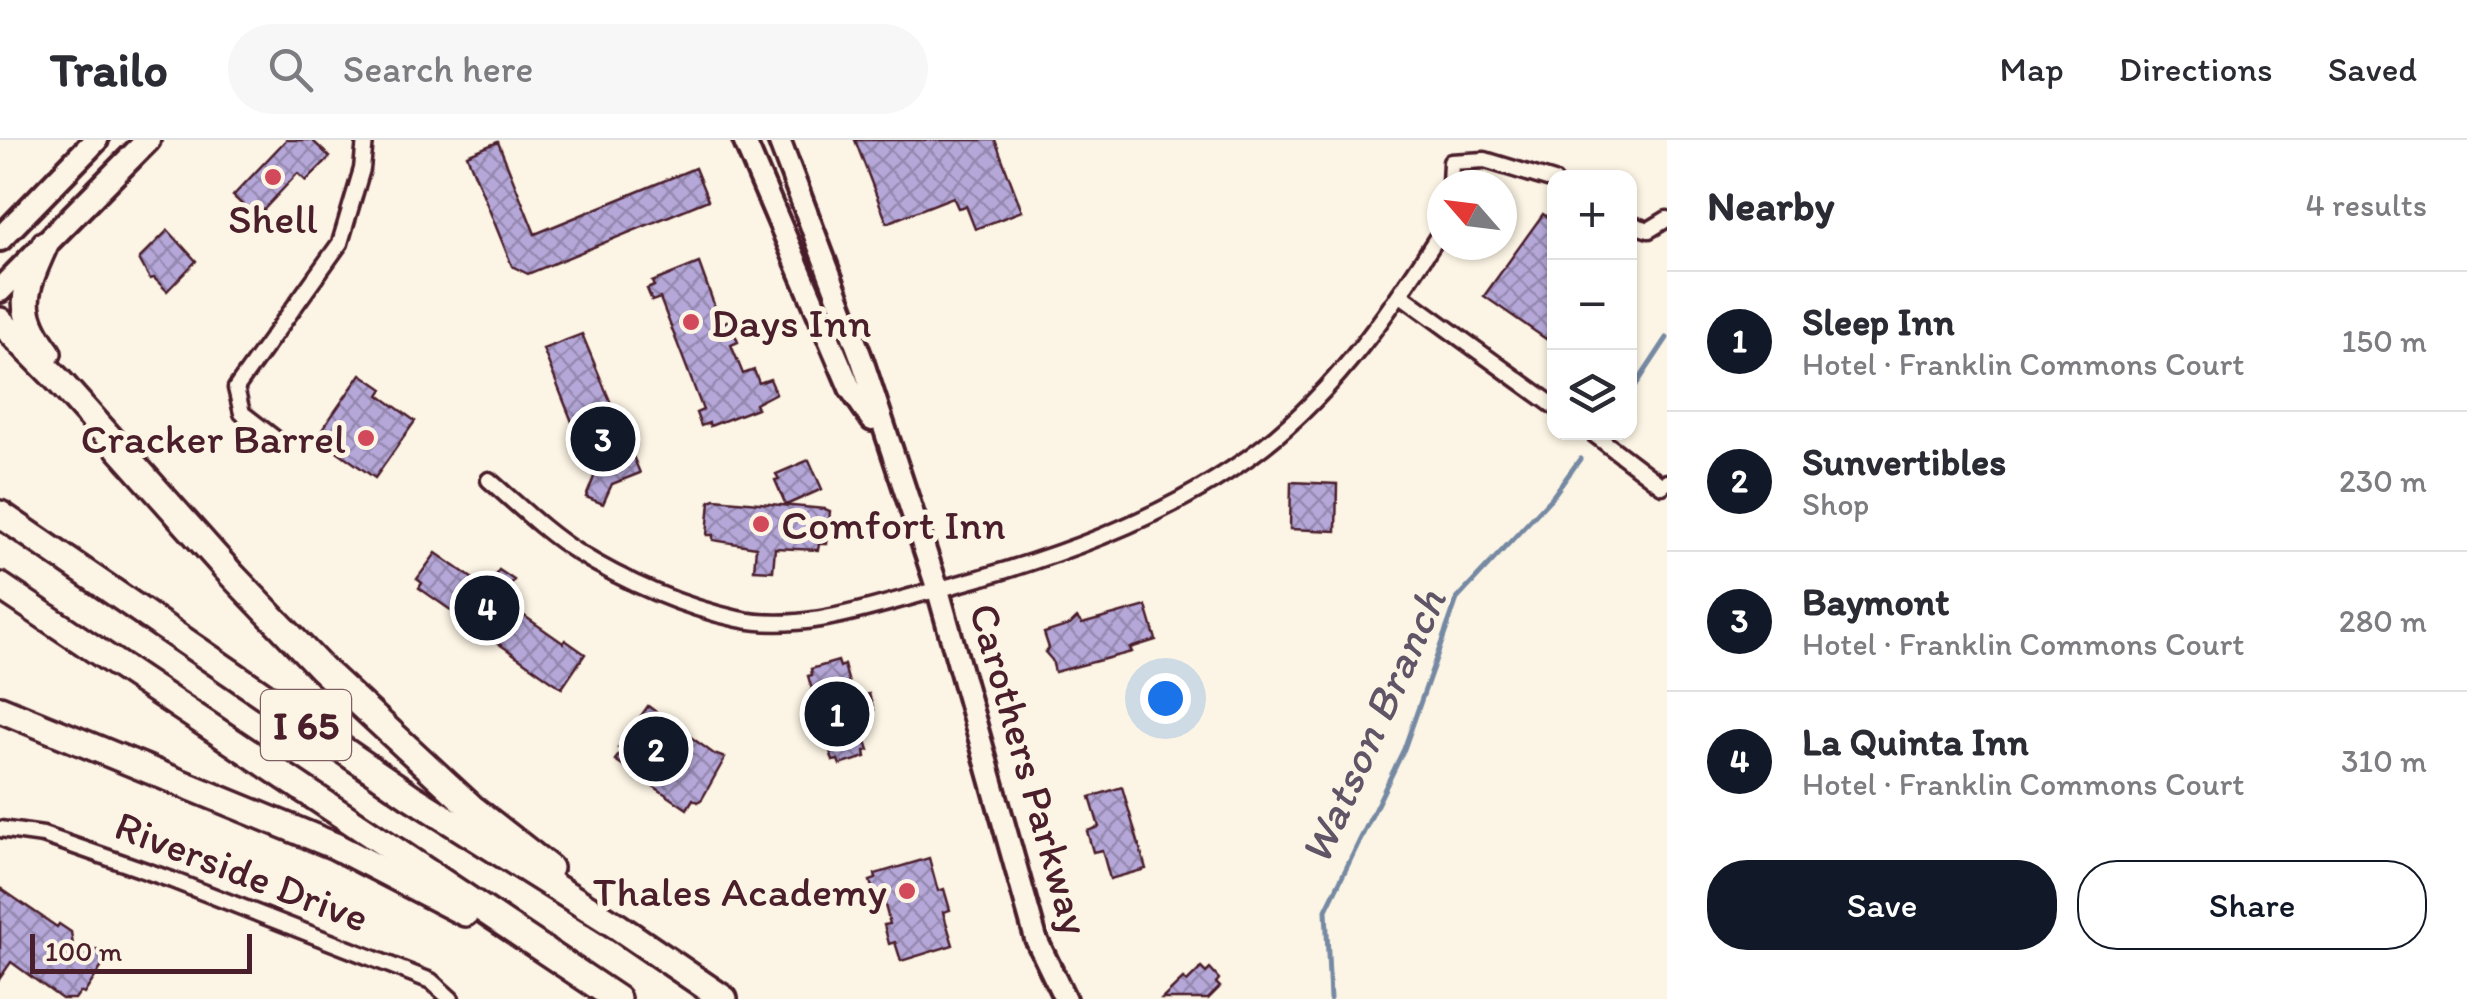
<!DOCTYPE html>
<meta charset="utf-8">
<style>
:root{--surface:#fff;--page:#f7f7f7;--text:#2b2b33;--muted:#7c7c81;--line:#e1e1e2;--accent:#111827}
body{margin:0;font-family:Itim,sans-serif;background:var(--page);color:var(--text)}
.controls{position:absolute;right:30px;top:30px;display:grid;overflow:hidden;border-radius:20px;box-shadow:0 2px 8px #0004}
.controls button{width:90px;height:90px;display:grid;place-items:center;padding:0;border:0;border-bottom:2px solid var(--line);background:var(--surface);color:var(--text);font:50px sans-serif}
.compass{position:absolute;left:1427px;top:30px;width:90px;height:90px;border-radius:50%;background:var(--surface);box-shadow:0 2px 8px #0004;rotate:298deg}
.scale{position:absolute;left:30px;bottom:25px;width:222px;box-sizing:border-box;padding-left:10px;border:5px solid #4a1f2b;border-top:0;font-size:28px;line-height:35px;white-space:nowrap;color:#4a1f2b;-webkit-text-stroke:8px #fcf5e5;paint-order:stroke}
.you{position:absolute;left:1165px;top:558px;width:35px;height:35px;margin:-25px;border:8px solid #fff;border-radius:50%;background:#1a73e8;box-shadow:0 0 0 15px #1a73e833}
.badge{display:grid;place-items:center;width:65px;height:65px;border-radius:50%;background:var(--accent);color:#fff;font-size:32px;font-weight:700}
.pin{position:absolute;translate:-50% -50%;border:5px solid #fff;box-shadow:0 2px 10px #0006}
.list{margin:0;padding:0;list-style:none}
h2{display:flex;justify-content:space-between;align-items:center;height:130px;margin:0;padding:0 40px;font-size:42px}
h2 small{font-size:32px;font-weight:400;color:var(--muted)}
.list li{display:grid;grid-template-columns:65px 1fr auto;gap:30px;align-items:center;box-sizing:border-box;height:140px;padding:0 40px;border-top:2px solid var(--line)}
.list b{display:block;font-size:38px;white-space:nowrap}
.list p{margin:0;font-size:32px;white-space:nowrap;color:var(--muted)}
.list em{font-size:32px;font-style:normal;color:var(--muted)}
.actions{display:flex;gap:20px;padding:30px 40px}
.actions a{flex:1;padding:22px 0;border:2px solid var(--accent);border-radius:40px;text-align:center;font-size:35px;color:var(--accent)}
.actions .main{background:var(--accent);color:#fff}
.icon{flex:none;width:55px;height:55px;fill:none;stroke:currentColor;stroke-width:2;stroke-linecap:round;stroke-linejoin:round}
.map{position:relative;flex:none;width:1667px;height:859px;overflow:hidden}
header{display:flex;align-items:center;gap:60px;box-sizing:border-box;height:140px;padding:0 50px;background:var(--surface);border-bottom:2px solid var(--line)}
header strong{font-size:48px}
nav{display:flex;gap:55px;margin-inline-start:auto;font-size:35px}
.search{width:700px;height:90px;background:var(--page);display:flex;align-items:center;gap:25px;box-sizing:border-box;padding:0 35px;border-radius:55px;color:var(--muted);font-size:38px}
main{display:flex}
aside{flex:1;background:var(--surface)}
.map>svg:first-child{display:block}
</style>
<header>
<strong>Trailo</strong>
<div class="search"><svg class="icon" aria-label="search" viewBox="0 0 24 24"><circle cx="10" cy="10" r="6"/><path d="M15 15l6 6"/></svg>Search here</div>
<nav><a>Map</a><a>Directions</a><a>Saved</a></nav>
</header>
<main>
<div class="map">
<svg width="1667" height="859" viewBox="0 0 1667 859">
<defs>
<pattern id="building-cross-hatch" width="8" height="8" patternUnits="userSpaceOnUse" patternTransform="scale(2.5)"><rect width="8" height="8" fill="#b5a8d9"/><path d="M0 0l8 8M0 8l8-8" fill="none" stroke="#9588b0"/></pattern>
</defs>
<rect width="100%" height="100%" fill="#fcf5e5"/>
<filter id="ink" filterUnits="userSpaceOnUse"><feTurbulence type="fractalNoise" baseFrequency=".01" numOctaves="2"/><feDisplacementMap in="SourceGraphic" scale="20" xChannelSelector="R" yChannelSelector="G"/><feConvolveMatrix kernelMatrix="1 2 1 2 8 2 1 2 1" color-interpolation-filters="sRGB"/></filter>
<g filter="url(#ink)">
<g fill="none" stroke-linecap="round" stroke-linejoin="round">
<g stroke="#7689a3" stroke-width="5">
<path d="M 1630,254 L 1667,198"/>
<path d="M 1330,859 L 1326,770 L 1404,609 L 1457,459 L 1553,356 L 1580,319"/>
</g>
</g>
<g fill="url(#building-cross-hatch)" stroke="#4a1f2b" stroke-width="2.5">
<path d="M 286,0 L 312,0 L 330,17 L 306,41 L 298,33 L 256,78 L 233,56 Z"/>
<path d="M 855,0 L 995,0 L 1022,71 L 975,89 L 966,66 L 958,68 L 953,57 L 887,83 Z"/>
<path d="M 498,2 L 535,94 L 695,28 L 708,60 L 528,134 L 512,126 L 467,15 Z"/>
<path d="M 1543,74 L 1554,82 L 1554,187 L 1546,199 L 1484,156 Z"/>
<path d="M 168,90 L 196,121 L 167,151 L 154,138 L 150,139 L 139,119 Z"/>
<path d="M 699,123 L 721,184 L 729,180 L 738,202 L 731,205 L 743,234 L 754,230 L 759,243 L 770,239 L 776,253 L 755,264 L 757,268 L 710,286 L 709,283 L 701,286 L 696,273 L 703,270 L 660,158 L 652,161 L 647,149 L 654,146 L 652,142 Z"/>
<path d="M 582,194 L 640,333 L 612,344 L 603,364 L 586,357 L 594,337 L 543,209 Z"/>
<path d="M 361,234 L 383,249 L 379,255 L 415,281 L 375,338 L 317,297 Z"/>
<path d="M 809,320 L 822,349 L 786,365 L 775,340 L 779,339 L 776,334 Z"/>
<path d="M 1291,342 L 1337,344 L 1336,391 L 1290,389 Z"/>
<path d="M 715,359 L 825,369 L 830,371 L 827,404 L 819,404 L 818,410 L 775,408 L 773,431 L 754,430 L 756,407 L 713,400 L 713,395 L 707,395 L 710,361 Z"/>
<path d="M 436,413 L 486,448 L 499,430 L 514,440 L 500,459 L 563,503 L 565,500 L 585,514 L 562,548 L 419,448 L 422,443 L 417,439 Z"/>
<path d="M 1146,466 L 1156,500 L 1130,508 L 1132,512 L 1055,532 L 1052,520 L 1045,512 L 1049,508 L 1044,493 L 1070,485 L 1077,478 L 1082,484 Z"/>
<path d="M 838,521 L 840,527 L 844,525 L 853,558 L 869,554 L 874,570 L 858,575 L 869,610 L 865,611 L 866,617 L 840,625 L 838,620 L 833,621 L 808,536 L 812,535 L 811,529 Z"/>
<path d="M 648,566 L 714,614 L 725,618 L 702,659 L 698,662 L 693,659 L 687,669 L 615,620 L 622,611 L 618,608 Z"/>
<path d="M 1122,647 L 1146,729 L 1110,739 L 1102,710 L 1093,712 L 1087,691 L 1099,687 L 1090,657 Z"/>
<path d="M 929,718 L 938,751 L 944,749 L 950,770 L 943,772 L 953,805 L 901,821 L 895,802 L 889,804 L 884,785 L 890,784 L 883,758 L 876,761 L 870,741 L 876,739 L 875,734 Z"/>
<path d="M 0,748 L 57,787 L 59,784 L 71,792 L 74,812 L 96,809 L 108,817 L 84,854 L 80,852 L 75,859 L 62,859 L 11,822 L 0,838 Z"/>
<path d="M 1201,828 L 1206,833 L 1210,829 L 1219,839 L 1216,843 L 1220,847 L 1208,859 L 1162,859 L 1183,839 L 1187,842 Z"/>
</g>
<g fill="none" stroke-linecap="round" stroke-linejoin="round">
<g stroke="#4a1f2b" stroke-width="21">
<g id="street">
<path d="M 1450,45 L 1451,22 L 1485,20 L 1554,41"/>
<path d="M 1630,84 L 1649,90 L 1667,79"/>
<path d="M 1401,155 L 1554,266"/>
<path d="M 1591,292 L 1662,346 L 1667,342"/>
<path d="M 277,300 L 242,273 L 236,248 L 340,103 L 362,29 L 365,0"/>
<path d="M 489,340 C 517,364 545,392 577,412 C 625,442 683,467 738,479 C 800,492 865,469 924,453 C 1042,423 1167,381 1264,306 C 1338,248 1392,168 1442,90"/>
<path d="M 0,689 L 43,695 L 172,740 L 431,841 L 451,859"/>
</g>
</g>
<g stroke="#4a1f2b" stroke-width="28">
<g id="secondary">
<path d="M 744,0 L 850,248 L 872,280"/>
<path d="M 779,0 L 862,220 L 938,450 L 1036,799 L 1065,859"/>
</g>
</g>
<g stroke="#4a1f2b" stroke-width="30">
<g id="primary">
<path d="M 0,99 L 96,0"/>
<path d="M 0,150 L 148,0"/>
</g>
</g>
<g stroke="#4a1f2b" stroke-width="32">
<g id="highway">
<path d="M 45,104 C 24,151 15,169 48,213"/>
<path d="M 0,181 L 59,241 L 231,434 L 321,528 L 471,667 L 549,728"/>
<path d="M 0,374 L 410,656 L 617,786 L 724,859"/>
<path d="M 0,446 L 617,859"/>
<path d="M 0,569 L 335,706 L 465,773"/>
</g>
</g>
<use href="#street" stroke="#fcf5e5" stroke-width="14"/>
<use href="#secondary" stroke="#fcf5e5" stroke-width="20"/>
<use href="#primary" stroke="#fcf5e5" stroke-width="22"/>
<use href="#highway" stroke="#fcf5e5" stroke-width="25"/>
</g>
</g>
<g fill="#d1495b" stroke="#fcf5e5" stroke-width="4">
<circle cx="273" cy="37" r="10"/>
<circle cx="691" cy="182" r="10"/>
<circle cx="366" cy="298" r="10"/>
<circle cx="761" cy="384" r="10"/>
<circle cx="907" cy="751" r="10"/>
</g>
<g text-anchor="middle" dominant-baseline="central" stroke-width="10" stroke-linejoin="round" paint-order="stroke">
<rect fill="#fcf5e5" stroke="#7f5f63" stroke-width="2.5" x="261" y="550" width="90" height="70" rx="8"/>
<g font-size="40" font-weight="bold" fill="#4a1f2b">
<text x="306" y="585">I 65</text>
</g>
<g font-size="42" fill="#4a1f2b" stroke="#fcf5e5" text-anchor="start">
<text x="273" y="78" text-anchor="middle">Shell</text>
<text x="711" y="182">Days Inn</text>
<text x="346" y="298" text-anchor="end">Cracker Barrel</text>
<text x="781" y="384">Comfort Inn</text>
<text x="887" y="751" text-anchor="end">Thales Academy</text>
</g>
<g font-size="42" fill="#4a1f2b" stroke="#fcf5e5">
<text transform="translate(1030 629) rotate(74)">Carothers Parkway</text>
<text transform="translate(242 731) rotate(21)">Riverside Drive</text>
</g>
<g font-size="45" font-style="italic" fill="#605467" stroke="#fcf5e5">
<text transform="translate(1372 586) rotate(-66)">Watson Branch</text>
</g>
</g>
</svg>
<div class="controls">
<button>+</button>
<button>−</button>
<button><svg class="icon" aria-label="layers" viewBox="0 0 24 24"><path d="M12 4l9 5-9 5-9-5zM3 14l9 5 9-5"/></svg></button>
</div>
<svg class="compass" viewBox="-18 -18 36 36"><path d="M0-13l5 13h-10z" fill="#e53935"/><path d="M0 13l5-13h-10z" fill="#7c7c81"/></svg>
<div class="scale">100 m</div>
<div class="you"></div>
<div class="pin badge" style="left:837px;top:574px">1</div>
<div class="pin badge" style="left:656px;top:609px">2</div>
<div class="pin badge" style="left:603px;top:299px">3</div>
<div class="pin badge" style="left:487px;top:468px">4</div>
</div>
<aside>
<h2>Nearby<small>4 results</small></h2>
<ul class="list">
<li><span class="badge">1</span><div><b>Sleep Inn</b><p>Hotel · Franklin Commons Court</p></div><em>150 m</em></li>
<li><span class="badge">2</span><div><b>Sunvertibles</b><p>Shop</p></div><em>230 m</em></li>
<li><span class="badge">3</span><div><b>Baymont</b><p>Hotel · Franklin Commons Court</p></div><em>280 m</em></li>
<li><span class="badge">4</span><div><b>La Quinta Inn</b><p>Hotel · Franklin Commons Court</p></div><em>310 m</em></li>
</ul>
<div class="actions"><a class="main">Save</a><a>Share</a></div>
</aside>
</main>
